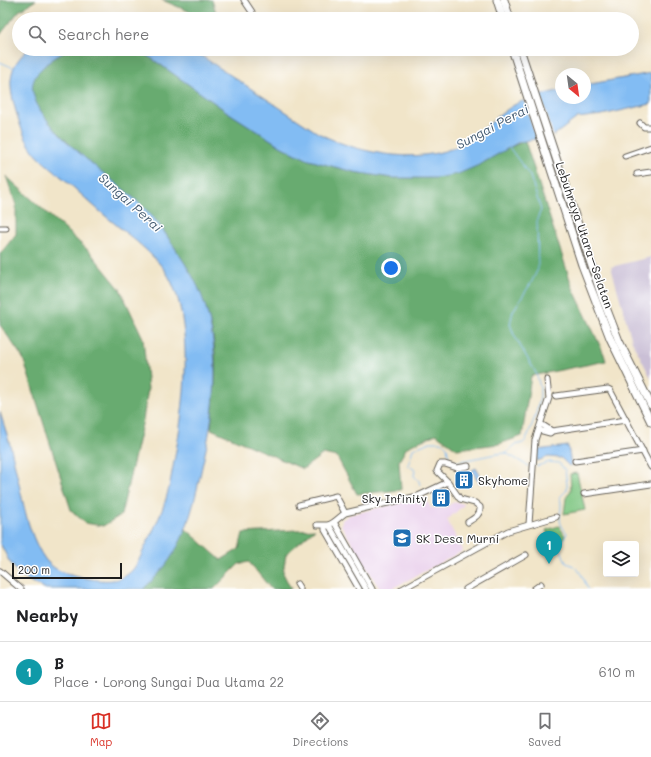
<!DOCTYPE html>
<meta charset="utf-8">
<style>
:root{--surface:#fff;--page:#f6f6f6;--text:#202124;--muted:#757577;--line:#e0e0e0;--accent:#d93025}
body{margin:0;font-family:Mali,sans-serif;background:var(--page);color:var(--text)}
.controls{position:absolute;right:12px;bottom:12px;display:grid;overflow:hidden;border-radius:4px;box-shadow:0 4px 16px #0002}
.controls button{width:36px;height:36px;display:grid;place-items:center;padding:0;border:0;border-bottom:1px solid var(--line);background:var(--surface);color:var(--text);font:20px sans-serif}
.compass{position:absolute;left:555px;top:68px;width:36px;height:36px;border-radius:50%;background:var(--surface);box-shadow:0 4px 16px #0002;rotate:151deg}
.scale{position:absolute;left:12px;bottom:10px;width:110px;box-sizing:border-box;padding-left:4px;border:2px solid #1c1c1c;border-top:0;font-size:11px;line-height:14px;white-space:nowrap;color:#1c1c1c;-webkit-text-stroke:3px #fff;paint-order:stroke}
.you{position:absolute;left:391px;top:268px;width:14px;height:14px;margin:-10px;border:3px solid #fff;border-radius:50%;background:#1a73e8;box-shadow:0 0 0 6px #1a73e833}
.badge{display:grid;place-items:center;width:26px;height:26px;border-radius:50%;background:var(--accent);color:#fff;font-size:13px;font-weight:700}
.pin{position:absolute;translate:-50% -33px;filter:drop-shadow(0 1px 2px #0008)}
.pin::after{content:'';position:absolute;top:21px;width:14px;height:12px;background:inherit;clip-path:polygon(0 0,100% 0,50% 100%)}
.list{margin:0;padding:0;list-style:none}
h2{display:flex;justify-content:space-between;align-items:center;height:52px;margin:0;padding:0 16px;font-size:17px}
h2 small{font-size:13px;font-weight:400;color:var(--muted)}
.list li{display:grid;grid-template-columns:26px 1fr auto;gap:12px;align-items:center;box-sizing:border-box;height:60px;padding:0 16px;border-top:1px solid var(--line)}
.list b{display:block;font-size:15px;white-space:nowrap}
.list p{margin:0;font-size:13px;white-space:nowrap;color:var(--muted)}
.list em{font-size:13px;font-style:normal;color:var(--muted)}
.icon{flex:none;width:22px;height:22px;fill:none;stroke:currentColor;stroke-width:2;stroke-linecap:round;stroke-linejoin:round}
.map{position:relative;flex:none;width:651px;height:589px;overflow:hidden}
.search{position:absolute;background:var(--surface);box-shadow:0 4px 16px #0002;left:12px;right:12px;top:12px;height:44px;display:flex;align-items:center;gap:10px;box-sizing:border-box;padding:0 14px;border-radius:22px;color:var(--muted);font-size:15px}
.sheet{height:112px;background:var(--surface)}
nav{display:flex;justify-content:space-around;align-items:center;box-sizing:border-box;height:56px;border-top:1px solid var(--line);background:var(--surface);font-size:11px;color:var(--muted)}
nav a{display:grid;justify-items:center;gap:2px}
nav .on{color:var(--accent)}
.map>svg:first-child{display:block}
</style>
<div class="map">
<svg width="651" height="589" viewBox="0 0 651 589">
<rect width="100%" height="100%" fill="#fff"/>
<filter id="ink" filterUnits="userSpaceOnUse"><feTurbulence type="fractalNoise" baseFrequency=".025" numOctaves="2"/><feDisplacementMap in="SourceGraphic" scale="8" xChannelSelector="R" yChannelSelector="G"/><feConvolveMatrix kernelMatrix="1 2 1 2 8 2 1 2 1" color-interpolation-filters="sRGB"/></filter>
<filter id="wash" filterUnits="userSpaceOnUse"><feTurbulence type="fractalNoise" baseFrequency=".012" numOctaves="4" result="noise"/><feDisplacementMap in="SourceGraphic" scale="16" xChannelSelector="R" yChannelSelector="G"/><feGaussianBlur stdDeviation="0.9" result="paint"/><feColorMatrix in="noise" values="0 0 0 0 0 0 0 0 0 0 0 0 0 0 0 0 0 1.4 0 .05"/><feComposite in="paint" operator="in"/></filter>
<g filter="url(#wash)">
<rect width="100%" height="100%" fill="#f1e5c9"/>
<path fill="#ead1ec" d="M 425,497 L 431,508 L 444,508 L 454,502 L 465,504 L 447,520 L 463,551 L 391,589 L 380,589 L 341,525 L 342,520 L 349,515 Z"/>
<path fill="#cabfd6" d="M 651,257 L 651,378 L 632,341 L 611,267 Z"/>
<g fill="#7fc682" stroke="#4e714f">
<path d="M 577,473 L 585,510 L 564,514 L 566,498 L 571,490 L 570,474 Z"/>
<path d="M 559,526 L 565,536 L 557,551 L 546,530 Z"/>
</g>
<g fill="#67ab70" stroke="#426446">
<path d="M 0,0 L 36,0 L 19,11 L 0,35 Z"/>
<path d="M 162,0 L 212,0 L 218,19 L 207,19 Z"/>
<path d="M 70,49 L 135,49 L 154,60 L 226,111 L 282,147 L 309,160 L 354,172 L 392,178 L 436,178 L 479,165 L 508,148 L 525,141 L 572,286 L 604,354 L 606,361 L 531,376 L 522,436 L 499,444 L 457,449 L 436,434 L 407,447 L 399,461 L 401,490 L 357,494 L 337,457 L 323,454 L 303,469 L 211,429 C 213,404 217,378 215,353 C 212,312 194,276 171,242 C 165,233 159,223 151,215 C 130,192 103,175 80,154 C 64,139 37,114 32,92 C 28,72 55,57 70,49 Z"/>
<path d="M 6,176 L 90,252 L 120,289 L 143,338 L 148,389 L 143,420 L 121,515 L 103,526 L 85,523 L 71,510 L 23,358 L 0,325 L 0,254 L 16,234 L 16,205 Z"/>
<path d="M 186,529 L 221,560 L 239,549 L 243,533 L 315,529 L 286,554 L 283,573 L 291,589 L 271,589 L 249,562 L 239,564 L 214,589 L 143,589 C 162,572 175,552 186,529 Z"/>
</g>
<g fill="#82bcf3" stroke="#4f6c88">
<path d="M 29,49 L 70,49 C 55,57 28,72 33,93 C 39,121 80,154 102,172 C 119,186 138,200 153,217 C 160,225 167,236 173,245 C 182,259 191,272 198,287 C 222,340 217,402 204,458 C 192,511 187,551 143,589 L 46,589 L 31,582 L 18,573 L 9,561 L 0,543 L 0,412 C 5,429 11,445 14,462 C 22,493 26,532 45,559 C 55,573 76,577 91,579 C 103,581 119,582 128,574 C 137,568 141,554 146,545 C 153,531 160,517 165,502 C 170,487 172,471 175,456 C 184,407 190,356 180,307 C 177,294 171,278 163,268 C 149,250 126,233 109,219 C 93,206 79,192 64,179 C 53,170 37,158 30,146 C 24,137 20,125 17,115 C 9,88 5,68 29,49 Z"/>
<path d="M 135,49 L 191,49 L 318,133 C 361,155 428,168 471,139 C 486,128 499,114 514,105 C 529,97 545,94 561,90 L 561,98 L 585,98 L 585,85 L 651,73 L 651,104 L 602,115 L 577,118 L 553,136 L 519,142 L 479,165 L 458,174 L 436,178 L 392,178 L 354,172 L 309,160 L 282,147 L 226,111 L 154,60 Z"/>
<path d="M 568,446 L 571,465 L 569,466 L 561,458 L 548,457 L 537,461 L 537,450 Z"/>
<path d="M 476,468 L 483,481 L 479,483 L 472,470 Z"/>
</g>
<path fill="#f1e5c9" d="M 540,93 L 554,138 L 546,141 L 537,141 L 523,98 Z"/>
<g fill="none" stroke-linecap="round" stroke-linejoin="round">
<g stroke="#82bcf3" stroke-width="1">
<path d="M 0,62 L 14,68"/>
<path d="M 506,453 L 528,466"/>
<path d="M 537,466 L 549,462 L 559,463 L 565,470 L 567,484 L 567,490 L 560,497 C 564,514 554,519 567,533 L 560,547 L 566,563 C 580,566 582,577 588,589"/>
<path d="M 417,488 L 420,485 L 419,481 L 414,476 L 415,470 L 408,465 L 413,449 L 430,442 L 442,442 L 447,447 L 449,458 L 456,462 L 496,454 L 506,453 L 515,445 L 523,443 L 526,440 L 535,417 L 540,397 L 540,387 L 536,373 L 514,335 L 510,324 L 513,311 L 531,283 L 538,269 L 537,219 L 541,210 L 530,176 L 509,147"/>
</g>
</g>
</g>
<g filter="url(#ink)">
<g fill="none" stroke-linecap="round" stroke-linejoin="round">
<g stroke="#676259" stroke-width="7">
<g id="minor">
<path d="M 244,0 L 252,12 L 251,19"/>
<path d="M 640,123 L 644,127 L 651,127"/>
<path d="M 625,156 L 651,147"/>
<path d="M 637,174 L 651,172"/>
<path d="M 0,228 L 6,228"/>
<path d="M 556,396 L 608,389 L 610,390 L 651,467"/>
<path d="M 541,424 L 552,431"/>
<path d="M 539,430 L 550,433 L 552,431 L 626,420"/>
<path d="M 575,461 L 643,451"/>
<path d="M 584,494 L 651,484"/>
<path d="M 299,505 L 336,496 L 345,513"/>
<path d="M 334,522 L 372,589"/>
<path d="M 468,522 C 474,518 481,515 480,507 L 475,503 L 460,499 L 448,482 L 437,471 L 440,464 L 445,464 L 457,468 L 468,466"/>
<path d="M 529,524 L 535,440 L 549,398 L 547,380"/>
<path d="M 317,525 L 328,525"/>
<path d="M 329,525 L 366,589"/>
<path d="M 0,571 L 21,589"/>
<path d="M 297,584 L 300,589"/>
<path d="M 359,589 L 325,530 L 325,527 L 334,522 L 345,513 L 418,496 L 448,482"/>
<path d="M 402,589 L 508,531 L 556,517"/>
<path d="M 466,589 L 526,555"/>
<path d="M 534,589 L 541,584"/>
</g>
</g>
<g stroke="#676259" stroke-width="9">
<g id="highway">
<path d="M 497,0 L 503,19"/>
<path d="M 504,0 L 510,19"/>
<path d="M 512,49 L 582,265 L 610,338 L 651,422"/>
<path d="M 520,49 L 602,297 L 619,341 L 651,405"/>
</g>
</g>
<use href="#minor" stroke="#fff" stroke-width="5"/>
<use href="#highway" stroke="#fff" stroke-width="7"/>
</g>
</g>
<defs>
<g id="building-square" transform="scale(1)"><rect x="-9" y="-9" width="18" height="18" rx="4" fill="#1f6fb2" stroke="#fff"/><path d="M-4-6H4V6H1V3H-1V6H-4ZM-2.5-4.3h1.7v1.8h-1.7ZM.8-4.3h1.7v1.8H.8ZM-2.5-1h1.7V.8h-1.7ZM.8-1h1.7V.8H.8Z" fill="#fff"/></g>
<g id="school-square" transform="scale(1)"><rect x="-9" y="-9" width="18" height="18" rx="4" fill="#1f6fb2" stroke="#fff"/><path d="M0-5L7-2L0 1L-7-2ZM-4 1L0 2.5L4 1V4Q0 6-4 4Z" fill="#fff"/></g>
</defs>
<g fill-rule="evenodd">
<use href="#building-square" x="464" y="480"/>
<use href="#building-square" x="441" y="498"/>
<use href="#school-square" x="402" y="538"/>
</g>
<g text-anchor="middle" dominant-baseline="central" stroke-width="3" stroke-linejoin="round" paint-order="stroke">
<g font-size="12" fill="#1c1c1c" stroke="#fff">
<text transform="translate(585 235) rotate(71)">Lebuhraya Utara–Selatan</text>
</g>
<g font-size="12" fill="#1c1c1c" stroke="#fff" text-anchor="start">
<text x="478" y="480">Skyhome</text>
<text x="427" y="498" text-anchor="end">Sky Infinity</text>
<text x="416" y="538">SK Desa Murni</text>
</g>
<g font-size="13" font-style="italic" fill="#455c72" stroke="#fff">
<text transform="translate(492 126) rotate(-28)">Sungai Perai</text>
<text transform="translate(131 202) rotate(42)">Sungai Perai</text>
</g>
</g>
</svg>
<div class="controls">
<button><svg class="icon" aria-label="layers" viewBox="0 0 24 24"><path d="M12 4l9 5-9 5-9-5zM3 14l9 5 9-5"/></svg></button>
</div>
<svg class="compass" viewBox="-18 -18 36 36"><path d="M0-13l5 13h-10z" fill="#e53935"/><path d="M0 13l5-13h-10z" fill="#757577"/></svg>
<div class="scale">200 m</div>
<div class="you"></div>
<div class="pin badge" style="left:549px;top:564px;background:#0f9aa8">1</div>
<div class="search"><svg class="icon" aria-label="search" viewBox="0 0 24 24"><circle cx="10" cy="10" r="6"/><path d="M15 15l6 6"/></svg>Search here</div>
</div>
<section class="sheet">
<h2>Nearby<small></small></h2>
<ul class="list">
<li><span class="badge" style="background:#0f9aa8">1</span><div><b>B</b><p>Place · Lorong Sungai Dua Utama 22</p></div><em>610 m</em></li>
</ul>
</section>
<nav>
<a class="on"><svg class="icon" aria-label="map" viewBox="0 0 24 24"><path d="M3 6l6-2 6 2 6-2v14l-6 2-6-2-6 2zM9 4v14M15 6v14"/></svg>Map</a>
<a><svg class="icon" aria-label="directions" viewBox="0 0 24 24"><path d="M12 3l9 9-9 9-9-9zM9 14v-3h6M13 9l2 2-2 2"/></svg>Directions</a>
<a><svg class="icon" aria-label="saved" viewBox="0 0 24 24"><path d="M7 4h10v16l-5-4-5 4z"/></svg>Saved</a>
</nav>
